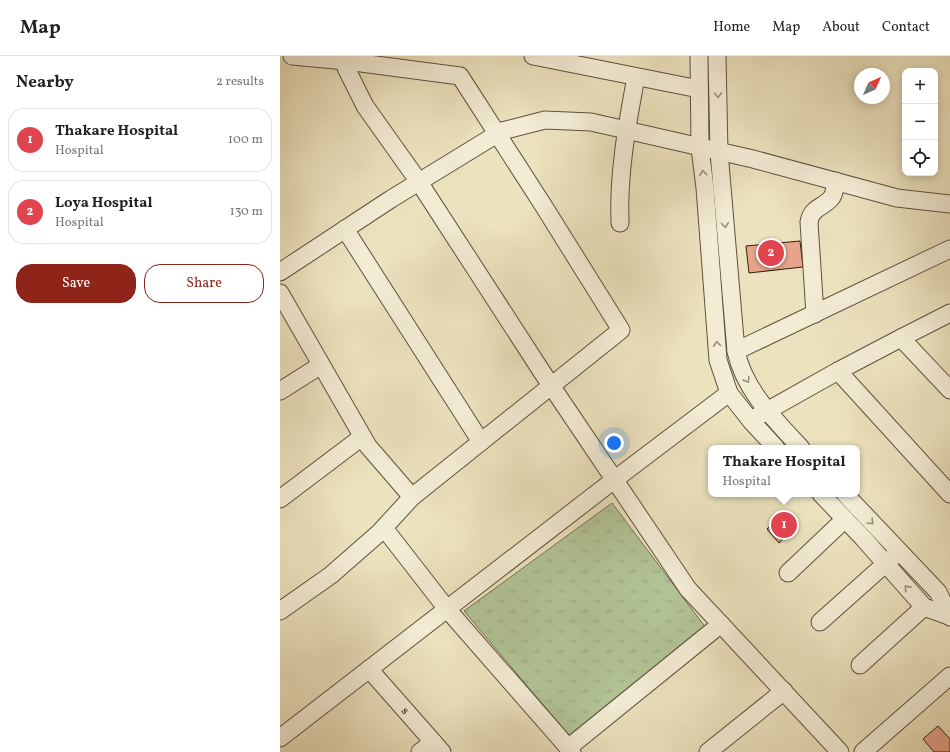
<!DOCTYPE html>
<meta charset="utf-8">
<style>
:root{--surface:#fff;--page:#f2f2f2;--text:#222;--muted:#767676;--line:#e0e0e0;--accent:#8f2418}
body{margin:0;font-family:Vollkorn,serif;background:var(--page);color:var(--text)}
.controls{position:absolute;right:12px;top:12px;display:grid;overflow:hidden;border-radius:8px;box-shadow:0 2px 10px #0003}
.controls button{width:36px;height:36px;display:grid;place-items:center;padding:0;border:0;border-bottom:1px solid var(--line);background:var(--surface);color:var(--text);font:20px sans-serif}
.compass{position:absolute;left:574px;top:12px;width:36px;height:36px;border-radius:50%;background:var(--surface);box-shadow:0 2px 10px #0003;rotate:45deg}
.you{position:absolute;left:334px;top:387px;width:14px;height:14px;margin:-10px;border:3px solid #fff;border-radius:50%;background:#1a73e8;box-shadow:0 0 0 6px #1a73e833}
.badge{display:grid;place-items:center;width:26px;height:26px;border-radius:50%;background:var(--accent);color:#fff;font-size:13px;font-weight:700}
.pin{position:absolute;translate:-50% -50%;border:2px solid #fff;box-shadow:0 1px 4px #0006}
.popup{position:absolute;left:428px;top:389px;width:152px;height:52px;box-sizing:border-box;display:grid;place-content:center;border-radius:8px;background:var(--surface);filter:drop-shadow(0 1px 3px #0005);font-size:13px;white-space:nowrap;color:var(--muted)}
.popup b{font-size:15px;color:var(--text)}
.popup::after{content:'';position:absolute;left:50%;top:100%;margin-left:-8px;border:8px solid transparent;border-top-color:var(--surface)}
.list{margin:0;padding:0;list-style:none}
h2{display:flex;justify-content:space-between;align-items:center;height:52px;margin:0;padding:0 16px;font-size:17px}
h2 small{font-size:13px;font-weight:400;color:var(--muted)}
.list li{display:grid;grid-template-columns:26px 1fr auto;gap:12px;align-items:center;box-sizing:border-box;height:64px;margin:0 8px 8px;padding:0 8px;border:1px solid var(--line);border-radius:16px}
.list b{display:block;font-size:15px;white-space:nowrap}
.list p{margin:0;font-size:13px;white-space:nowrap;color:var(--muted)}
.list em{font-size:13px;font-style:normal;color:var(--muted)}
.actions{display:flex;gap:8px;padding:12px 16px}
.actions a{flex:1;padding:9px 0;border:1px solid var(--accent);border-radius:16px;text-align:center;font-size:14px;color:var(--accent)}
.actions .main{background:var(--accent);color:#fff}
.icon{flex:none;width:22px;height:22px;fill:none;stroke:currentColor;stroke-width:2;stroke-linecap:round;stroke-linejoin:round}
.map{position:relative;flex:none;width:670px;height:696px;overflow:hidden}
header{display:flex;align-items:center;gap:24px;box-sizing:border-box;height:56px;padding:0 20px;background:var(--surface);border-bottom:1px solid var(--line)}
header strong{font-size:19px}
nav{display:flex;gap:22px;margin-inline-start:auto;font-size:14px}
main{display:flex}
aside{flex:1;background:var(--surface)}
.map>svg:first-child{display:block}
</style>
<header>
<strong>Map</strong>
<nav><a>Home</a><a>Map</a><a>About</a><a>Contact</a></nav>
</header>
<main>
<aside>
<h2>Nearby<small>2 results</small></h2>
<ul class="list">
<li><span class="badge" style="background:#e0444e">1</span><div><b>Thakare Hospital</b><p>Hospital</p></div><em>100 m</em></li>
<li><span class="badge" style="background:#e0444e">2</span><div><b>Loya Hospital</b><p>Hospital</p></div><em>130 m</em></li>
</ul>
<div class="actions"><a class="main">Save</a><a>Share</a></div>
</aside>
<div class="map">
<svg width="670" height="696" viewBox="0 0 670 696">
<defs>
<pattern id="park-tufts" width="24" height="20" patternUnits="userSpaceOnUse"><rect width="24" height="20" fill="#b2c496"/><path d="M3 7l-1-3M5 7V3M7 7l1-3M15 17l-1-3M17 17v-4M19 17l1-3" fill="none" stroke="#99a880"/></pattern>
</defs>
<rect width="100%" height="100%" fill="#ece2be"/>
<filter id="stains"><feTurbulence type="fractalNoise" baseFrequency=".005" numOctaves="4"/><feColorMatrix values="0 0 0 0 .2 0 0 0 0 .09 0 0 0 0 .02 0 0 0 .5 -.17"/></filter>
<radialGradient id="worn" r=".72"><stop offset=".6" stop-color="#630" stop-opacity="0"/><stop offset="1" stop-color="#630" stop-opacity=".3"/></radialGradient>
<path fill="url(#park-tufts)" stroke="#717254" d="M 332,447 L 426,572 L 292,683 L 184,555 Z"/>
<g fill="#e7a48b" stroke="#302013">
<path d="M 520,185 L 523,211 L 469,217 L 466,190 Z"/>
<path d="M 506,457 L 518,470 L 499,487 L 487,473 Z"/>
<path d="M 658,670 L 670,683 L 670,696 L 654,696 L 643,683 Z"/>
</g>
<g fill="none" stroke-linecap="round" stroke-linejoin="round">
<g stroke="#5f503e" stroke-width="19">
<g id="minor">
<path d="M 67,0 L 66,12 L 85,50 L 139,126 L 262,316 L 408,533 L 560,696"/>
<path d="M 253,0 L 419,33"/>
<path d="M 419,0 L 420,92 L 425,132 L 438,304 L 449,337 L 471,365 L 496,392"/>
<path d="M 437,0 L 439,96 L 456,295 C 464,334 495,364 521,392"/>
<path d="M 340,167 C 338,118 347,69 356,21"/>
<path d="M 65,173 L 201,386"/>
<path d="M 0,216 L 111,143 L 222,75 L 265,64 L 311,66 L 473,103 L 617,142 L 670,148"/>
<path d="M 0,237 L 88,390 L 132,441"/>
<path d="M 535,258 L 529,166 C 532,150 544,152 552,141 C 555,136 555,130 556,125"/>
<path d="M 621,282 L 670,257"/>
<path d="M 456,295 L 670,193"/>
<path d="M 558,315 L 670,438"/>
<path d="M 0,335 L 41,309"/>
<path d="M 478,360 L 558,315 L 621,282 L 670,334"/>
<path d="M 541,438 L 583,482 L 644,551 L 669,560"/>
<path d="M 565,438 L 658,536 L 670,561"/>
<path d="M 0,443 L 82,381"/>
<path d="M 104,472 L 167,553 L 292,696"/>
<path d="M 508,517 L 565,463"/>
<path d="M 0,555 L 51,519 L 99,477 L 132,441 L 341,274 L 263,149 L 180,20 L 66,5 L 12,0"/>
<path d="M 540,566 L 613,501"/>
<path d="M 580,609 L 644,551"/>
<path d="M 89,613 L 162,696"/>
<path d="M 0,682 L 334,424 L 449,337"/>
<path d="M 288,692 L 441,568"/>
<path d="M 140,696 L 153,686"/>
<path d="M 428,696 L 504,635"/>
<path d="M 583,696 L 670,620"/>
</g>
</g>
<use href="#minor" stroke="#f3ecd5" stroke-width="17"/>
</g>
<defs><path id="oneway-chevron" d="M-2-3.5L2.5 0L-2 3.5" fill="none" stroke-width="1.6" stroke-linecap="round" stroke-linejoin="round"/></defs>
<g stroke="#9b907e">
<use href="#oneway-chevron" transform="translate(438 39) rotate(89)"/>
<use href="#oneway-chevron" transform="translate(423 117) rotate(-96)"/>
<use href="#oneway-chevron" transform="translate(445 169) rotate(85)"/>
<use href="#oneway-chevron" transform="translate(437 288) rotate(-94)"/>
<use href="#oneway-chevron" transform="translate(467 324) rotate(59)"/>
<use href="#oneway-chevron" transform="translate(591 466) rotate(46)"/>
<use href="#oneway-chevron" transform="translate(627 532) rotate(-132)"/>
</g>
<g text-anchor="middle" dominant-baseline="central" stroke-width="3.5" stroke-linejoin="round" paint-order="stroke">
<g font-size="12" fill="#302013" stroke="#f3ecd5">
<text transform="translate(125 655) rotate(49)">s</text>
</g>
</g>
<rect width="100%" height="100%" filter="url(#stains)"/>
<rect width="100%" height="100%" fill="url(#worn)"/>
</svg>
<div class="controls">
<button>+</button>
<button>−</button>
<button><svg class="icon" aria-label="locate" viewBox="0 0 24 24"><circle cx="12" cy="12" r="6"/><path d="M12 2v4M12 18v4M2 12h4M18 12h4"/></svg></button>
</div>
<svg class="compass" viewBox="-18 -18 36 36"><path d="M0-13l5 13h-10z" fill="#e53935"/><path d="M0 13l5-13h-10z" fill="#767676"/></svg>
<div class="you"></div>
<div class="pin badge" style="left:504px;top:469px;background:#e0444e">1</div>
<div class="popup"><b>Thakare Hospital</b>Hospital</div>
<div class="pin badge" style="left:491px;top:197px;background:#e0444e">2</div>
</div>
</main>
